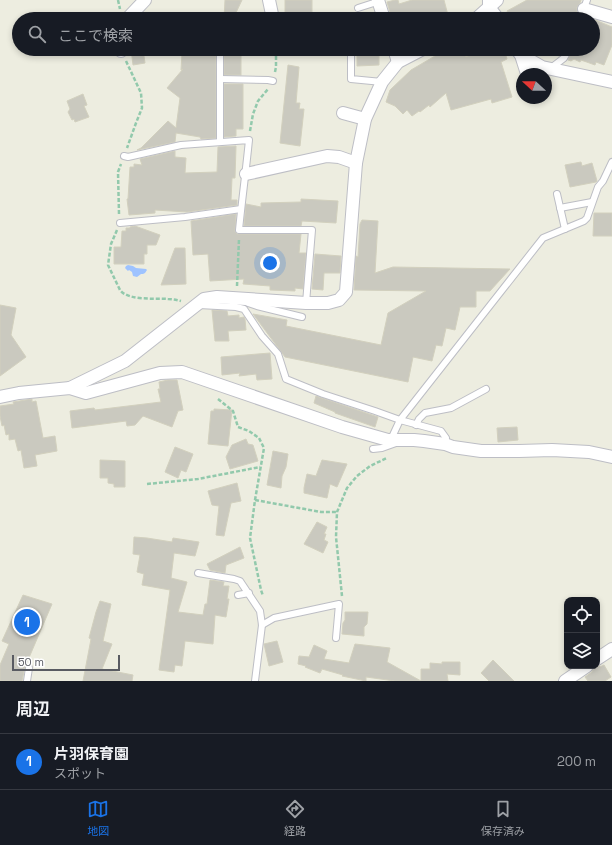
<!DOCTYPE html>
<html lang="ja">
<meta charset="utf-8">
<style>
:root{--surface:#171b24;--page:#20242c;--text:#f1f3f6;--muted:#9ea1a6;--line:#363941;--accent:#1a73e8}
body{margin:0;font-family:"Space Grotesk","Noto Sans JP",sans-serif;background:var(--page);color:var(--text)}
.controls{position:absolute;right:12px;bottom:12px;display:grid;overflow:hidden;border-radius:8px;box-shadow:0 2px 6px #0003}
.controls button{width:36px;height:36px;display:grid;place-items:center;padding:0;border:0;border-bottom:1px solid var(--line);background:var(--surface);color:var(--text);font:20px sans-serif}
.compass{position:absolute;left:516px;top:68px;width:36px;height:36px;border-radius:50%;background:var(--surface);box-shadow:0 2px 6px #0003;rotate:291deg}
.scale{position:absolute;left:12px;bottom:10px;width:108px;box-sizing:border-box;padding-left:4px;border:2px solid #595b62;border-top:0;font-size:11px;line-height:14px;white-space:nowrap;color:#595b62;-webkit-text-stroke:3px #fff;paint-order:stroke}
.you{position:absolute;left:270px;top:263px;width:14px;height:14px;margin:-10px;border:3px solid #fff;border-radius:50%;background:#1a73e8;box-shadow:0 0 0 6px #1a73e833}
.badge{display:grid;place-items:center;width:26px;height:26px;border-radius:50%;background:var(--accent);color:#fff;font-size:13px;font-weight:700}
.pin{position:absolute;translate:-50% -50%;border:2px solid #fff;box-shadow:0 1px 4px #0006}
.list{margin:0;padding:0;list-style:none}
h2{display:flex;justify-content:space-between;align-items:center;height:52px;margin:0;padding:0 16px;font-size:17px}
h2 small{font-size:13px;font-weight:400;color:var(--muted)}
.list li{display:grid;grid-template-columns:26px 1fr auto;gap:12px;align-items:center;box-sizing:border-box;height:56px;padding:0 16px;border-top:1px solid var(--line)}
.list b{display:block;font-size:15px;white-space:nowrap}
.list p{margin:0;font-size:13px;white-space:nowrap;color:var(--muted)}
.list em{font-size:13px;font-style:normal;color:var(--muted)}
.icon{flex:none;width:22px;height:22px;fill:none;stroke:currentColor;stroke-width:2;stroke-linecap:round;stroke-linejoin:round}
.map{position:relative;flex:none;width:612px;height:681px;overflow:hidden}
.search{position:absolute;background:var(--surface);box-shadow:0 2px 6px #0003;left:12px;right:12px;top:12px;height:44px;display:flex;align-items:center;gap:10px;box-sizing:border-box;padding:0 14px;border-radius:22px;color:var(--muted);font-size:15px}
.sheet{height:108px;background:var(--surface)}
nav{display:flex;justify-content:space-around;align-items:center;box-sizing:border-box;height:56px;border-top:1px solid var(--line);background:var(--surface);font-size:11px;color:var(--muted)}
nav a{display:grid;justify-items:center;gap:2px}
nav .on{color:var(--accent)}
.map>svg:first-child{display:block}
</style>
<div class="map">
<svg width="612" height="681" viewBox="0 0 612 681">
<rect width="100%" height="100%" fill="#edede0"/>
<path fill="#9ec3ff" d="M 128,265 L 133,266 L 136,268 L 146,269 L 147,270 L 145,273 L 143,274 L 141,274 L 137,277 L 133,276 L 132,272 L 129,270 L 128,271 L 125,268 L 126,266 Z"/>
<g fill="#cac9bf" stroke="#d2d0be">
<path d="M 225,0 L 242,0 L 233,19 L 224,19 Z"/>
<path d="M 285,0 L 312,0 L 312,17 L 305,17 L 305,19 L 285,19 Z"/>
<path d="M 395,0 L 398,0 L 399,4 L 412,0 L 444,0 L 449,19 L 392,19 L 387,2 Z"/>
<path d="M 527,0 L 581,0 L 580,3 L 577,7 L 577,12 L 575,19 L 511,19 L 507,11 Z"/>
<path d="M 593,19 L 612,27 L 612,45 L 604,65 L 596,62 L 595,65 L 581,60 L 580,62 L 574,59 L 571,61 L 568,60 L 573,49 L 593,49 Z"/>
<path d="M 131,49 L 143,49 L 145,63 L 133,65 Z"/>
<rect x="224" y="49" width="17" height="26"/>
<path d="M 357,49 L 379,49 L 379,65 L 357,66 Z"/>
<path d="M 447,49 L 463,49 L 466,57 L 483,49 L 504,49 L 507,59 L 501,62 L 512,97 L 492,103 L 491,99 L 451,110 L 446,93 L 430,107 L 429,105 L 420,112 L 419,111 L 412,116 L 407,110 L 403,114 L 395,106 L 386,102 L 390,90 L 411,70 Z"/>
<path d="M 543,49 L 564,49 L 559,56 L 543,50 Z"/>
<path d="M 182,53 L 216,55 L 216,138 L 201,139 L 200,137 L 176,133 L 175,142 L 137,150 L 141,148 L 168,121 L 176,128 L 180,98 L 167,88 L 183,69 L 181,70 Z"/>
<path d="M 288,65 L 299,67 L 296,103 L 300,103 L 299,109 L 304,109 L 300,146 L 280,143 Z"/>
<path d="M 224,84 L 243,84 L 243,129 L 236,129 L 236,136 L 224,137 Z"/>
<path d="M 83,94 L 87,105 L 84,106 L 89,117 L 75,122 L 74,119 L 72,120 L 68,112 L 70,109 L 67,101 Z"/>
<path d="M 236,146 L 235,178 L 232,178 L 231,200 L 237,200 L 237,205 L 187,212 L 155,210 L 155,213 L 129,215 L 127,199 L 128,199 L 130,167 L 134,167 L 134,164 L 142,165 L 140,159 L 175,151 L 175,157 L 186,158 L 185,173 L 217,172 L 218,147 Z"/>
<path d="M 581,162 L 582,166 L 592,163 L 597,181 L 596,182 L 570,187 L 565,165 Z"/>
<path d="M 301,199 L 338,201 L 336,223 L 302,221 L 301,226 L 244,226 L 246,204 L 261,207 L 261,203 L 301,202 Z"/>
<path d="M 594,213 L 612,213 L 612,236 L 593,236 Z"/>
<path d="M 236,214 L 235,230 L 235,232 L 237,234 L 301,234 L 299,253 L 306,253 L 303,289 L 295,288 L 295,291 L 270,290 L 270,286 L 243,284 L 244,279 L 210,281 L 208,254 L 193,255 L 191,221 Z"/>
<path d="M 362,220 L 378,221 L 375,273 L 393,267 L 510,269 L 490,291 L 476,291 L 476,307 L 460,307 L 455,330 L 446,328 L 442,346 L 436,345 L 432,361 L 413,357 L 408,382 L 285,357 L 253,314 L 287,320 L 286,326 L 381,345 L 388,313 L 426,291 L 354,290 L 356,256 L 358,257 L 360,224 Z"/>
<path d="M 135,226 L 160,235 L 156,245 L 147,245 L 147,254 L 144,254 L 144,264 L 114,264 L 114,247 L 121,247 L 122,231 L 126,231 L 126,228 L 130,228 L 130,227 Z"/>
<path d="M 175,248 L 185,248 L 186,284 L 161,285 Z"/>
<path d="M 315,254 L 341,256 L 340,273 L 324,273 L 323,290 L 312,289 Z"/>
<path d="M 0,305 L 16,308 L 11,335 L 26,357 L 0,376 Z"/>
<path d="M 212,310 L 227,311 L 228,316 L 239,315 L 239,318 L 244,317 L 245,319 L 246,330 L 228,331 L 229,341 L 215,341 Z"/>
<path d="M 270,353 L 272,379 L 257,380 L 256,374 L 239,376 L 240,373 L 222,375 L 221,357 Z"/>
<path d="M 168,380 L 177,380 L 183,410 L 178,411 L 172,427 L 143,416 L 135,425 L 127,426 L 126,421 L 72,428 L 70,411 L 94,408 L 95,410 L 161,402 L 158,389 L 160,389 L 159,382 Z"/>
<path d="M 316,396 L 378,417 L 375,427 L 335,413 L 335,412 L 314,403 Z"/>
<path d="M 32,399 L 32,402 L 36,401 L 43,438 L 55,436 L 57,451 L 35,455 L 37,466 L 24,468 L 21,450 L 18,451 L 15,439 L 9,440 L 9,434 L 6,435 L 4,425 L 2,426 L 0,416 L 0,406 L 14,404 L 13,402 Z"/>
<path d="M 214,409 L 232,410 L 228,446 L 208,444 L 211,411 L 214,411 Z"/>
<path d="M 517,427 L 518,440 L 498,442 L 497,428 Z"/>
<path d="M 246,439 L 248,444 L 253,445 L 258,461 L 230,469 L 226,457 L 232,445 Z"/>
<path d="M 175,447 L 193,454 L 186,472 L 181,470 L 178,478 L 165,472 Z"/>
<path d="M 273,451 L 288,454 L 286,467 L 282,476 L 281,488 L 267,485 Z"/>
<path d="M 100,460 L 125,461 L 125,487 L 114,487 L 114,484 L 108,483 L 108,478 L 100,478 Z"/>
<path d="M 322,460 L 347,464 L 337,487 L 330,484 L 327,498 L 304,493 L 304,488 L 307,474 L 316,476 Z"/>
<path d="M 237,483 L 241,501 L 231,503 L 224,536 L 216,535 L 219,506 L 212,505 L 208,491 Z"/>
<path d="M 317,522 L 327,527 L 324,534 L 326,534 L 324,540 L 328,542 L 323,553 L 304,544 Z"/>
<path d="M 134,537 L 147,538 L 172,542 L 173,538 L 199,542 L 195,556 L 174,553 L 171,578 L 187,582 L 178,612 L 203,615 L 205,604 L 207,604 L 210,580 L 224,582 L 223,586 L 229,586 L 227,599 L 229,599 L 226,617 L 215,615 L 213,644 L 185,641 L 182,666 L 175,665 L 174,672 L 159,670 L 170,590 L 142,585 L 144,574 L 137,572 L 140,555 L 133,554 Z"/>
<path d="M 240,547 L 244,558 L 226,565 L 225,573 L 210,570 L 207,564 Z"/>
<path d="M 23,595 L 52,604 L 25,667 L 22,681 L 0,681 L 0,665 L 9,644 L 2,641 Z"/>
<path d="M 100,601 L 111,604 L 103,641 L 112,644 L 102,669 L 133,675 L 132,681 L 83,681 L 91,639 L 89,638 L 96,612 Z"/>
<path d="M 345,612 L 368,612 L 367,624 L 364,627 L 364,636 L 342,634 L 343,623 L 345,620 Z"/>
<path d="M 277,641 L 283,662 L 269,666 L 264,644 Z"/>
<path d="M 355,644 L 390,648 L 387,662 L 421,681 L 395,681 L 366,677 L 366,681 L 342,676 L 343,675 L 322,669 L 320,673 L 305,667 L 306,666 L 298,664 L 299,656 L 309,657 L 314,645 L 327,651 L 324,659 L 349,663 Z"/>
<path d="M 493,660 L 514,681 L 489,681 L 481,673 Z"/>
<path d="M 442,662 L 460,662 L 460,675 L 447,674 L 448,681 L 421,681 L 421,669 L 430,669 L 430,663 L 442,664 Z"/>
<path d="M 604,665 L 611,677 L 605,681 L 588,681 L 585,677 L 592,672 L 594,667 L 599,666 L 600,667 Z"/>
</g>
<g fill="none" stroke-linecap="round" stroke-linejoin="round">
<g stroke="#bdbec5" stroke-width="8">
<g id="lane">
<path d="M 358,8 L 380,1"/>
<path d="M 580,19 L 587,0"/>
<path d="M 184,49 L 220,51"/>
<path d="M 220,49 L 220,142"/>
<path d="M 351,49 L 351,79 L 382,82"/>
<path d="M 551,68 L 564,58 L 569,49"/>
<path d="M 220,79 L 268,80 L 273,81"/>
<path d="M 124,156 L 128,157 L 181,145 L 249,140 C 246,170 242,200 239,230 L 312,230 L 306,303"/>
<path d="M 557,194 L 565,229"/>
<path d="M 560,208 L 592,202"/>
<path d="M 120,223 L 185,217 L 241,209"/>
<path d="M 248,303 L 257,306 L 302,317"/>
<path d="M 199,305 L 236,307 L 244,309 L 262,336 L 278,354 L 286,379 L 323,394 L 375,411 L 400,420 L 441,431 L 446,438 L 445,444"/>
<path d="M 416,425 L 419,419 L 425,413 L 451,408 L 486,389"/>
<path d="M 390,439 L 393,435 L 400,420 L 543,238 L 584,221 L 587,218 L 598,187 L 603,181 L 612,162"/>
<path d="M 373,449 L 382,448 L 396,443"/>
<path d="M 198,573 L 234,579 L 240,581 L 260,611 L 262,625 L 255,681"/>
<path d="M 238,595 L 249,593"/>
<path d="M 262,625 L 274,618 L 339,604 L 336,638"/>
<path d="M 27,681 L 29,668"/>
</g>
</g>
<g stroke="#bdbec5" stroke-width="14">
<g id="street">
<path d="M 269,0 L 273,19"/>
<path d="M 378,0 L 384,19"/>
<path d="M 489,0 L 489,7 L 498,19"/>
<path d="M 584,9 L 612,17"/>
<path d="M 127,19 L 145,0"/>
<path d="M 476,19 L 497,0"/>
<path d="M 121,49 L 121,51"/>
<path d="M 394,49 L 398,62"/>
<path d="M 516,49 L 521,55 L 542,67 L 612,82"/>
<path d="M 521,55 L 527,74"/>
<path d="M 343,113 L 365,119"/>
<path d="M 246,174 L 327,156 L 339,157 L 356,163"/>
<path d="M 70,388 L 125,361 L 204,299 L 217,297 L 306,303 L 328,303 L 339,300 L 346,292 L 356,163 L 365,119 L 382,82 L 398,62 L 423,49"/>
<path d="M 0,397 L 19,393 L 70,388 L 86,393 L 160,373 L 182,372 L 342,427 L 388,440 L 414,440 L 424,441 L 445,444 L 453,447 L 481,451 L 519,451 L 552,450 L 589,452 L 612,457"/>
<path d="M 597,659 L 612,649"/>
<path d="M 565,681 L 587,666"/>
</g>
</g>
<g stroke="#92c9ac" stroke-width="2.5" stroke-dasharray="4 2" stroke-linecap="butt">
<path d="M 118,0 L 120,9"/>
<path d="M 126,61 L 141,93 L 142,108 L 136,123 L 127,148"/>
<path d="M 275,72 L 276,67 L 276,49"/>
<path d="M 250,131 L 253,114 L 258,101 L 268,89"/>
<path d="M 119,214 L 118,172 L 121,164"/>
<path d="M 117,230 L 111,244 L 108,265 L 120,290 C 128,301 155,298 168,299 C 173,299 177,300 181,301"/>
<path d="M 237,286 L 239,239"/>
<path d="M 218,399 L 233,411 L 238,427 L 249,431 L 259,438 L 264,448 L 255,500 L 250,538 L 261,590 L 263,596"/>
<path d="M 147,484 L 198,479 L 260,467"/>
<path d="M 255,500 L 321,512 L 337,512"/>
<path d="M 342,596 L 336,537 L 337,512 L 347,488 L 357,476 L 370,466 L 387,458"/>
</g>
<use href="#lane" stroke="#fff" stroke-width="6"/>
<use href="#street" stroke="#fff" stroke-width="12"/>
</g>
</svg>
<div class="controls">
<button><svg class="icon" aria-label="locate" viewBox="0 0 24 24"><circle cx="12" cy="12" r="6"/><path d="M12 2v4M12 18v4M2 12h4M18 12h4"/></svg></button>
<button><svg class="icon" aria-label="layers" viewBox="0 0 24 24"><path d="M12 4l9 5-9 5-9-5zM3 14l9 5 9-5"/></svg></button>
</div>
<svg class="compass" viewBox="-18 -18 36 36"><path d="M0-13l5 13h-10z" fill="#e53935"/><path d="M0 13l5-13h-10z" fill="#9ea1a6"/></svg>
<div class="scale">50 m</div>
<div class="you"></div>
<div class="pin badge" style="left:27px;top:622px">1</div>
<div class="search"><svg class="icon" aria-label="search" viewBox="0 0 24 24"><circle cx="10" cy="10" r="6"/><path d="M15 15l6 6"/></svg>ここで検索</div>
</div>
<section class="sheet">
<h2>周辺<small></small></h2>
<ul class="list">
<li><span class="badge">1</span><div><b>片羽保育園</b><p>スポット</p></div><em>200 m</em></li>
</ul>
</section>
<nav>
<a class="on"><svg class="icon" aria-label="map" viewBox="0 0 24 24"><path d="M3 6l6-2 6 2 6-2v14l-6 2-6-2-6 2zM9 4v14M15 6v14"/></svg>地図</a>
<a><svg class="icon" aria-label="directions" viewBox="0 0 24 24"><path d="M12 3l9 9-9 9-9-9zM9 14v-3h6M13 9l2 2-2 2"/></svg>経路</a>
<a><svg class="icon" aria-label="saved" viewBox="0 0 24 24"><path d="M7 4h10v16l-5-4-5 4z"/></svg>保存済み</a>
</nav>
